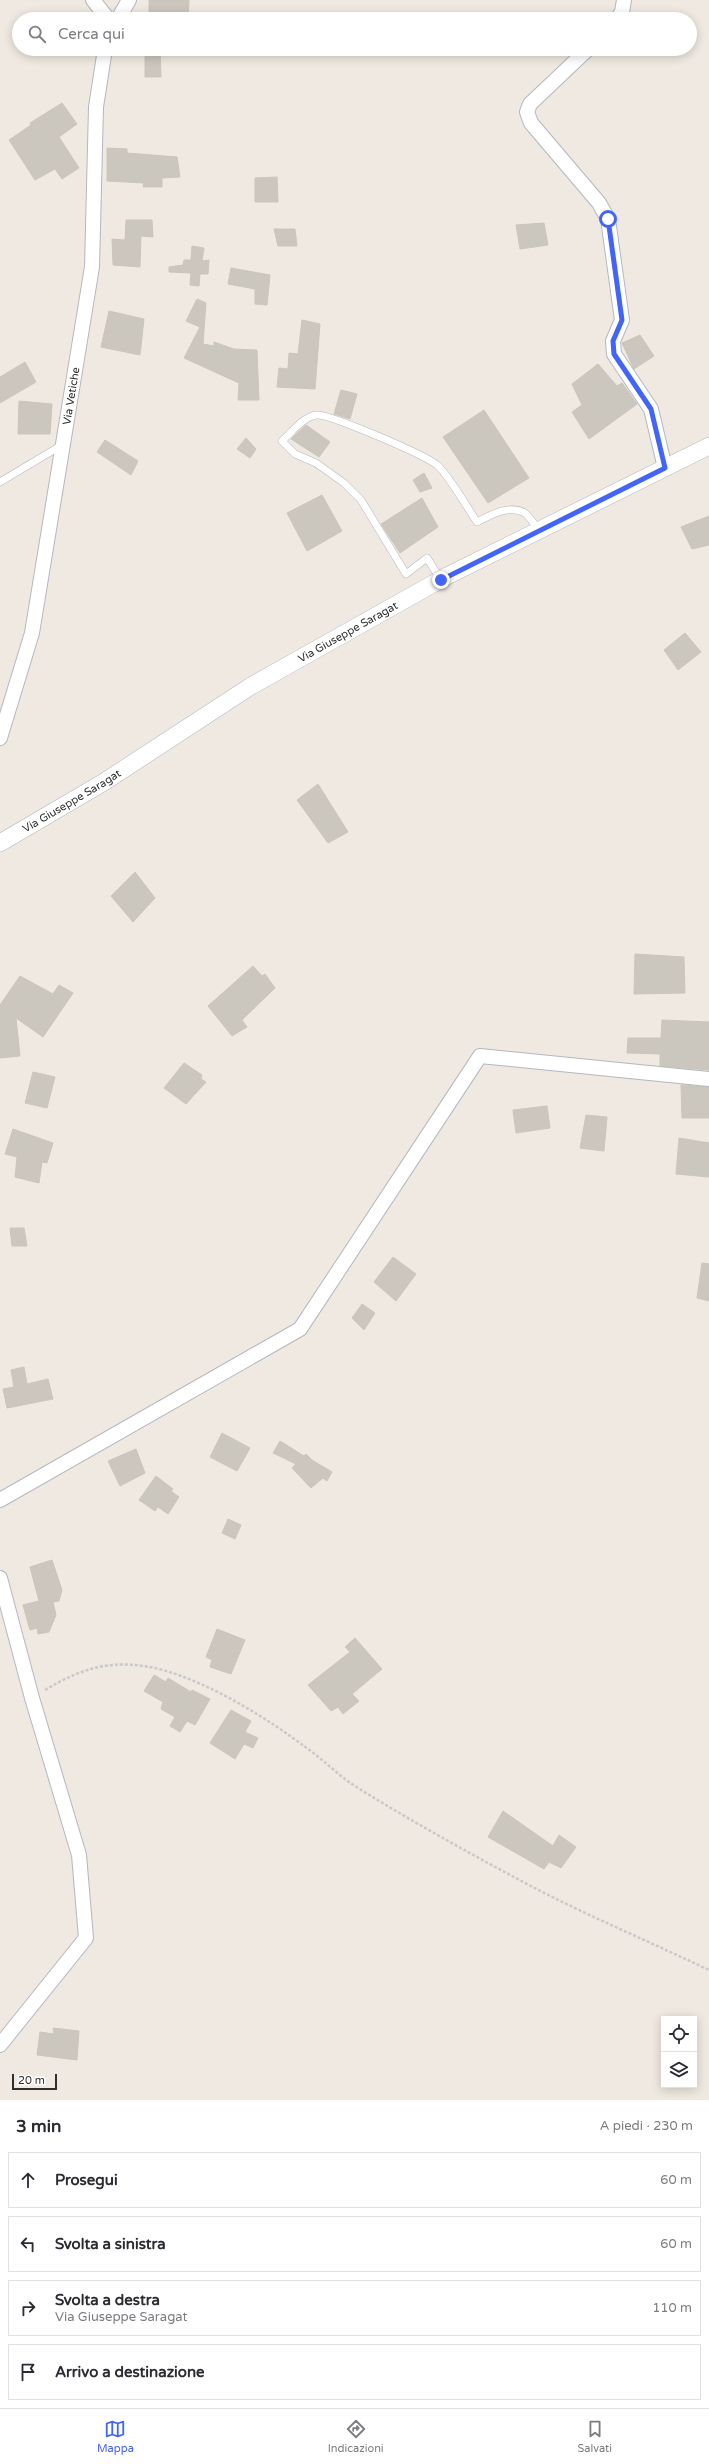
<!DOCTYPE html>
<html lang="it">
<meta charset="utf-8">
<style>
:root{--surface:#fff;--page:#f2f2f3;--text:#2b2b33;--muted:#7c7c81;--line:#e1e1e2;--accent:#4264fb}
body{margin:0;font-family:"Varela Round",sans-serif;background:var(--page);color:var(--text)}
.controls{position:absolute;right:12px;bottom:12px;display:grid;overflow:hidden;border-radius:0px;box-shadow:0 2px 10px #0003}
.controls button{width:36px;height:36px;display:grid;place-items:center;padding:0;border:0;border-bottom:1px solid var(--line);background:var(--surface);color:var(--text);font:20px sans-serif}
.scale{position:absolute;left:12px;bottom:10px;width:45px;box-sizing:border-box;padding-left:4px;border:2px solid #2e2e2e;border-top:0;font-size:11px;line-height:14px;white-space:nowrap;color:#2e2e2e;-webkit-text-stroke:3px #fff;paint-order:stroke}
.stop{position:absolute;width:12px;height:12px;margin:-9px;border:3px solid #4264fb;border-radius:50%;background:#fff}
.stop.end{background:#4264fb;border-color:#fff;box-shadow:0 1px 4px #0008}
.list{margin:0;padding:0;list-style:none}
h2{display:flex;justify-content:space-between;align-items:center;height:52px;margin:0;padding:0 16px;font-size:17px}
h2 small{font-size:13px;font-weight:400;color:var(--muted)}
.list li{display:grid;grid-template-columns:26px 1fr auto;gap:12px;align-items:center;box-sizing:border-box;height:56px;margin:0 8px 8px;padding:0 8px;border:1px solid var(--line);border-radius:0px}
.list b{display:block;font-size:15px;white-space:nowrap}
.list p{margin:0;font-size:13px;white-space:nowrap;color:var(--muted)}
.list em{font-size:13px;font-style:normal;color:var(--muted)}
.icon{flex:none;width:22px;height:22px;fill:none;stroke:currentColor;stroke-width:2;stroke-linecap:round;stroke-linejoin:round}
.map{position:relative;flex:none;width:709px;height:2100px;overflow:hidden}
.search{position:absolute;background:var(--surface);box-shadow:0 2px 10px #0003;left:12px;right:12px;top:12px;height:44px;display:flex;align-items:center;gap:10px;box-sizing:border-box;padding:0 14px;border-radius:22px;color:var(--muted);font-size:15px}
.sheet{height:308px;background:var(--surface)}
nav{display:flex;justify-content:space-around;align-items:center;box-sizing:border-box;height:56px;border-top:1px solid var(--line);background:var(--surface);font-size:11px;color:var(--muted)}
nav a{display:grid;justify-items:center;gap:2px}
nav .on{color:var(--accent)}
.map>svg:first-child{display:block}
</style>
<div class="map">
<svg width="709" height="2100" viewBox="0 0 709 2100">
<rect width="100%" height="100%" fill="#efe9e1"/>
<g fill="#cbc7bf" stroke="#cbc5ba">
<path d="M 149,0 L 189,0 L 188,17 L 149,19 Z"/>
<path d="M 145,49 L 160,49 L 161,77 L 145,77 Z"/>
<path d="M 62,103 L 77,124 L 59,137 L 79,168 L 62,179 L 55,169 L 35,180 L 9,140 L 31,125 L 30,123 Z"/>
<path d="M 107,148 L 127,149 L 127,153 L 177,157 L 180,177 L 162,178 L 162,187 L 143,187 L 144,183 L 107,181 Z"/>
<path d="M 277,177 L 278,202 L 255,202 L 255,178 Z"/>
<path d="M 126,220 L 152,220 L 153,237 L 141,236 L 140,267 L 113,265 L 112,239 L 125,240 Z"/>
<path d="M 544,223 L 548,245 L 520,249 L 516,225 Z"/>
<path d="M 274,229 L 295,229 L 297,246 L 278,246 Z"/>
<path d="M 192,246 L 204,248 L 202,261 L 209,260 L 208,274 L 200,274 L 199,286 L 190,285 L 191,273 L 169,272 L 169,267 L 183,265 L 184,260 L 191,260 Z"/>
<path d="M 231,268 L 270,275 L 267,305 L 255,304 L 255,289 L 228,284 Z"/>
<path d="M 197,299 L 206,303 L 203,344 L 214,346 L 214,342 L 234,349 L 257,350 L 259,400 L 238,400 L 239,383 L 184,358 L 200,327 L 186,321 Z"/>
<path d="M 109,311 L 144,319 L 140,355 L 101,347 Z"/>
<path d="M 302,320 L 320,324 L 315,389 L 277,387 L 279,368 L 288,369 L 289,353 L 298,354 Z"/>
<path d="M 640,335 L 654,356 L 634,369 L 622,343 Z"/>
<path d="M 25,362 L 36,382 L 0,403 L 0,377 Z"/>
<path d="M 598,364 L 617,386 L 622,383 L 637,404 L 589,439 L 572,412 L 582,405 L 572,384 Z"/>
<path d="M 341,390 L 357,394 L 350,419 L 334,414 Z"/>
<path d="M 19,401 L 52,404 L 50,434 L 18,434 Z"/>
<path d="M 484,410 L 529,478 L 488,503 L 443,437 Z"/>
<path d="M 306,425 L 330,442 L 319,457 L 291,439 Z"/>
<path d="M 246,438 L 256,449 L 250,458 L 237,449 Z"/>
<path d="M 105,440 L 138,461 L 131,475 L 97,452 Z"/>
<path d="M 424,473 L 432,488 L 420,492 L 413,480 Z"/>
<path d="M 322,495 L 342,531 L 307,551 L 287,513 Z"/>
<path d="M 422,498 L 438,527 L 400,553 L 381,524 Z"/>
<path d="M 709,516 L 709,545 L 692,549 L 681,527 Z"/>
<path d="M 685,633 L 701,652 L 678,670 L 664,650 Z"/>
<path d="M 318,784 L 348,832 L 328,843 L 297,800 Z"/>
<path d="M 135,872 L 155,898 L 133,922 L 111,896 Z"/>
<path d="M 635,954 L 684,957 L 685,993 L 634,994 Z"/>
<path d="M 253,966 L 262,976 L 265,974 L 275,988 L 242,1020 L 247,1027 L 232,1036 L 208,1006 Z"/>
<path d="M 20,976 L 53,994 L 59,985 L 73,993 L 43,1037 L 16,1018 L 20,1056 L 0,1058 L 0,1005 Z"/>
<path d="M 662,1020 L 709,1022 L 709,1070 L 660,1066 L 660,1054 L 627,1053 L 628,1038 L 661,1038 Z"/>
<path d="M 184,1063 L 202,1075 L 201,1079 L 206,1082 L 186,1104 L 164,1088 Z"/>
<path d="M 33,1072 L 55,1077 L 47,1108 L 25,1103 Z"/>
<path d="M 681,1085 L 709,1087 L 709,1118 L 682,1118 Z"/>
<path d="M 547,1106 L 550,1128 L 516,1133 L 513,1110 Z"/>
<path d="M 586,1115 L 607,1117 L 604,1151 L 580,1148 Z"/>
<path d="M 13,1129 L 53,1143 L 47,1163 L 42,1162 L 39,1183 L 15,1177 L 17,1157 L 5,1154 Z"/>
<path d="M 679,1138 L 709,1143 L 709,1177 L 676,1174 Z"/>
<path d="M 10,1228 L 24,1228 L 27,1246 L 12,1246 Z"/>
<path d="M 393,1257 L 416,1274 L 396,1301 L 374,1282 Z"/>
<path d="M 702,1263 L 709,1264 L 709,1301 L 697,1298 Z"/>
<path d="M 362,1304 L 375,1313 L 364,1330 L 352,1318 Z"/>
<path d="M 24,1367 L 27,1384 L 48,1379 L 53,1399 L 7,1408 L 3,1389 L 14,1387 L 11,1370 Z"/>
<path d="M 222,1433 L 250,1448 L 237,1471 L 210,1457 Z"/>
<path d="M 280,1441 L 304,1456 L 306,1454 L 312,1460 L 332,1472 L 327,1481 L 323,1478 L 311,1488 L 292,1468 L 296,1464 L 273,1453 Z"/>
<path d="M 136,1449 L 145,1473 L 120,1486 L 108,1461 Z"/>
<path d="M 156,1476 L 173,1489 L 171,1491 L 179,1497 L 168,1514 L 158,1507 L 155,1511 L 139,1500 Z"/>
<path d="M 228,1519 L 241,1525 L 235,1539 L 222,1533 Z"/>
<path d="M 52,1560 L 62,1590 L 59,1601 L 53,1602 L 56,1615 L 49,1632 L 38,1634 L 37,1628 L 30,1630 L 23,1605 L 39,1601 L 30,1567 Z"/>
<path d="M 217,1629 L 245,1640 L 231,1674 L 210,1667 L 212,1660 L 206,1657 Z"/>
<path d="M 355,1638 L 382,1669 L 352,1694 L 359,1701 L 343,1714 L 338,1707 L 331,1711 L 308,1685 L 350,1652 L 345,1647 Z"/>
<path d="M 154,1675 L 166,1682 L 168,1678 L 191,1692 L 192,1690 L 210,1699 L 195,1725 L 187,1721 L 180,1732 L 170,1726 L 175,1717 L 161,1709 L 163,1702 L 144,1691 Z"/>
<path d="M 231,1710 L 251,1721 L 245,1732 L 258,1738 L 253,1748 L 244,1744 L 235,1759 L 210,1743 Z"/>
<path d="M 503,1811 L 553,1846 L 559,1835 L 576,1847 L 561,1868 L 549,1862 L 544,1869 L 488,1837 Z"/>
<path d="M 53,2028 L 79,2031 L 77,2060 L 37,2055 L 40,2032 L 54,2034 Z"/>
</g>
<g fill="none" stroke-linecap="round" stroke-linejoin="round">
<g stroke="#b4b7c1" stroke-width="8">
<g id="service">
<path d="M 0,482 L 62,445"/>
<path d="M 441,580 L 427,558 L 406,574 L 361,500 L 344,483 L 316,463 L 295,454 L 282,441 C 292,432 303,417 316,415 C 328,413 425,455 437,465 C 448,474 468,509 477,522 C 491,515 509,504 525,513 C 530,517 535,526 539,530"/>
</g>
</g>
<g stroke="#b4b7c1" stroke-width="16">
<g id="minor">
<path d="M 93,0 L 108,19"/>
<path d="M 118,19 L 129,0"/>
<path d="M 617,19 L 622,12 L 624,0"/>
<path d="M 588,49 L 530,104 L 527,112 L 531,123 L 599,203 L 608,219 L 622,320 L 613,341 L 614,354 L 651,409 L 665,468"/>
<path id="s1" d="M 0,738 L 32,633 L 92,267 L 96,107 L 105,49"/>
<path d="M 0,1500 L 300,1329 L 480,1056 L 709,1079"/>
<path d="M 0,1578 L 32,1698 L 79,1855 L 86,1938 L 0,2045"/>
</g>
</g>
<g stroke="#b4b7c1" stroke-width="18">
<g id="tertiary">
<path id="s2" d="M 0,843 L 104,782 L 251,686 L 447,576 L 709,446"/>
</g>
</g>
<path stroke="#c9c9c9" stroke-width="2.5" stroke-dasharray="3 2" stroke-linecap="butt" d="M 45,1690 C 85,1666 116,1658 163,1670 C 212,1684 267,1718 308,1749 C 325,1761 340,1777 358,1788 C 408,1819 460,1848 512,1876 C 576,1911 644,1939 709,1970"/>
<use href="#service" stroke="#fff" stroke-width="7"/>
<use href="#minor" stroke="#fff" stroke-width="14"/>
<use href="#tertiary" stroke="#fff" stroke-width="17"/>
</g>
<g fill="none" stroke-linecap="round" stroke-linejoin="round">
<path stroke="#4264fb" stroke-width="5" d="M 441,580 L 665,468 L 651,409 L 614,354 L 613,341 L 622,320 L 608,219"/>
</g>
<g text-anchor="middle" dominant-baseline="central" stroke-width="3" stroke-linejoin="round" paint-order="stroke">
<g font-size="11" fill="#2e2e2e" stroke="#fff">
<text stroke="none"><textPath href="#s1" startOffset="350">Via Vetiche</textPath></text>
<text stroke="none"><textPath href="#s2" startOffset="407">Via Giuseppe Saragat</textPath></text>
<text stroke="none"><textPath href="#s2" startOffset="83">Via Giuseppe Saragat</textPath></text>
</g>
</g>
</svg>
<div class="controls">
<button><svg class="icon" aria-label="locate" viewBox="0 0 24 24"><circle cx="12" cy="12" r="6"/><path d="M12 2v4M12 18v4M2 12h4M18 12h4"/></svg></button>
<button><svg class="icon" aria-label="layers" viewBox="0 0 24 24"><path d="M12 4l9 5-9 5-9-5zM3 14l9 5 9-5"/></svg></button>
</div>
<div class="scale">20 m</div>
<div class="stop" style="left:608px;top:219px"></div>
<div class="stop end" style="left:441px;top:580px"></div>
<div class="search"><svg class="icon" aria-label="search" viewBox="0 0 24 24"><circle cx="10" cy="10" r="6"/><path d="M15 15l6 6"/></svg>Cerca qui</div>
</div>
<section class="sheet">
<h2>3 min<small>A piedi · 230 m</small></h2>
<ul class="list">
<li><svg class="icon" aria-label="ahead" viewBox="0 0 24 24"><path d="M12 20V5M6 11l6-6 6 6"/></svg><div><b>Prosegui</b></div><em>60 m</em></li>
<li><svg class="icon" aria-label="left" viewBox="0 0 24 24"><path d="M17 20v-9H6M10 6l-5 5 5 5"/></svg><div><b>Svolta a sinistra</b></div><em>60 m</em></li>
<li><svg class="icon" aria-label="right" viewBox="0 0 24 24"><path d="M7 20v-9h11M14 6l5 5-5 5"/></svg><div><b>Svolta a destra</b><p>Via Giuseppe Saragat</p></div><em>110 m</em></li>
<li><svg class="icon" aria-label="arrive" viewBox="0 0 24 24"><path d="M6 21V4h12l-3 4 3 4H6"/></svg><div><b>Arrivo a destinazione</b></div></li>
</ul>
</section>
<nav>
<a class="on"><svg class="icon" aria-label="map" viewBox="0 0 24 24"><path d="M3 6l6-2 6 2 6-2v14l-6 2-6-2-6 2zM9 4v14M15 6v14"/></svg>Mappa</a>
<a><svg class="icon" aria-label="directions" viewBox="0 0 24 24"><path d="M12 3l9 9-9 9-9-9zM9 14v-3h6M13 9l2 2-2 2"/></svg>Indicazioni</a>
<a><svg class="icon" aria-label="saved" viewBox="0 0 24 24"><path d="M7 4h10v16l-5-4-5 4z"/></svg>Salvati</a>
</nav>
